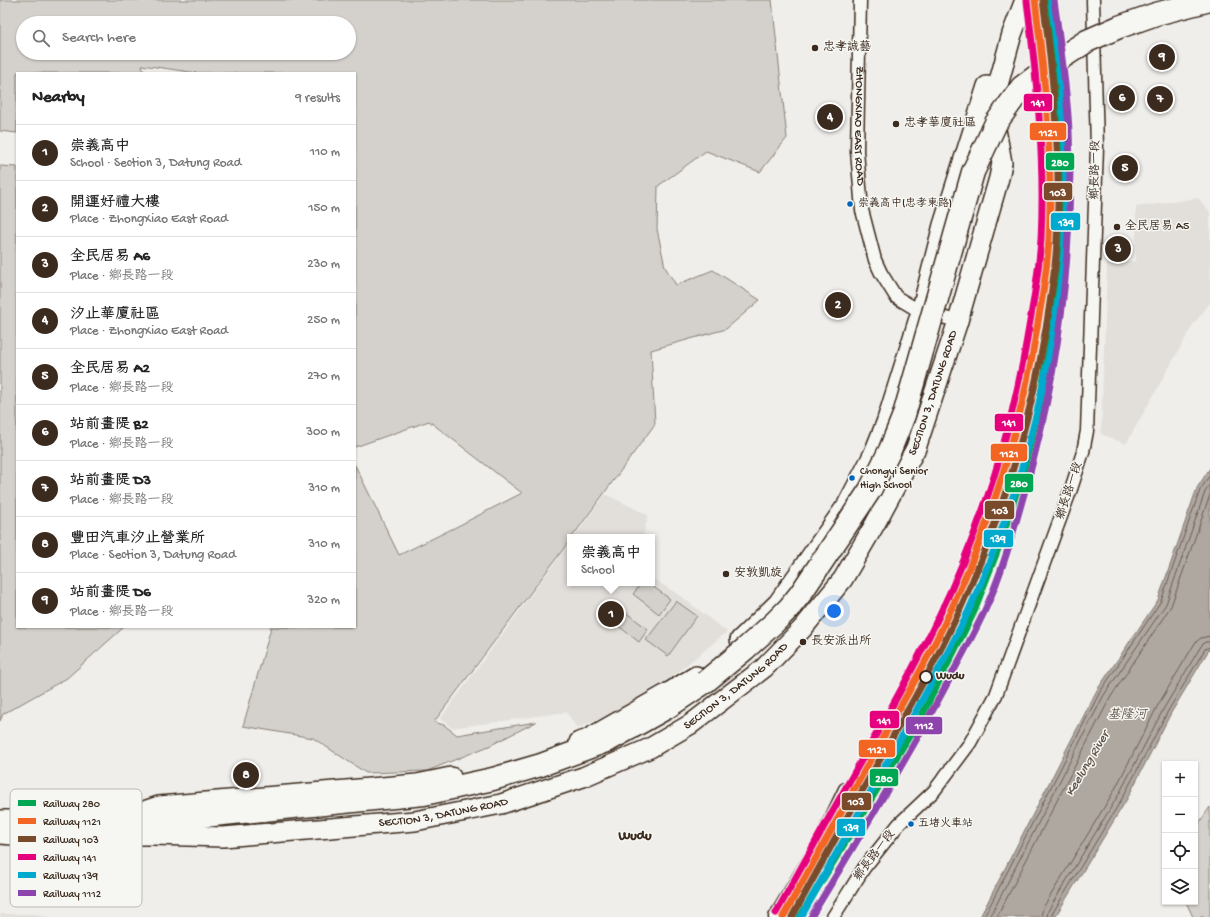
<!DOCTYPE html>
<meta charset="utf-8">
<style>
:root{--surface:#fff;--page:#f6f6f6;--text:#222;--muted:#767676;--line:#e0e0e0;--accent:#3b2a1e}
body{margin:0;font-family:"Gochi Hand","LXGW WenKai TC",sans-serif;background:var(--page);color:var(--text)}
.controls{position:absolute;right:12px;bottom:12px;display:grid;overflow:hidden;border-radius:0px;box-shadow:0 1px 3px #0004}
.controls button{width:36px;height:36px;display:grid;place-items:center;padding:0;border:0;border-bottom:1px solid var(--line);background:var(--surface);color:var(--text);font:20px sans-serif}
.you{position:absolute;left:834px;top:611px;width:14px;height:14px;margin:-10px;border:3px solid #fff;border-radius:50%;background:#1a73e8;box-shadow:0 0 0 6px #1a73e833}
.badge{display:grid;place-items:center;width:26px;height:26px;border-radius:50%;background:var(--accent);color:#fff;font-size:13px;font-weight:700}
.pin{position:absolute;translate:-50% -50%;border:2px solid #fff;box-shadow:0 1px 4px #0006}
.popup{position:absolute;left:567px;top:534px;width:88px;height:52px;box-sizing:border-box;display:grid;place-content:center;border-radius:0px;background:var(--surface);filter:drop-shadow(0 1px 3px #0005);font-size:13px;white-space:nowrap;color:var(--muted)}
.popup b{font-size:15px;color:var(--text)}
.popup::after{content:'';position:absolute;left:50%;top:100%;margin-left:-8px;border:8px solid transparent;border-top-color:var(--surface)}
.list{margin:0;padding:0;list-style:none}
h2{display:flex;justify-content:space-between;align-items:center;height:52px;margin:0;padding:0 16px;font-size:17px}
h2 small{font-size:13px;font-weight:400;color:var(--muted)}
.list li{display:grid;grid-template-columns:26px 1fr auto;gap:12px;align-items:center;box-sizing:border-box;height:56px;padding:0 16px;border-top:1px solid var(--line)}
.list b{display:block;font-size:15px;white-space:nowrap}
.list p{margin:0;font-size:13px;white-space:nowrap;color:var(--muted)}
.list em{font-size:13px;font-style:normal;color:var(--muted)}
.icon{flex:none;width:22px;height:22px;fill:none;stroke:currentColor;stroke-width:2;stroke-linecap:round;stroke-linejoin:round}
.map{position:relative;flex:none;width:1210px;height:917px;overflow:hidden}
.search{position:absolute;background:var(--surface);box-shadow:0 1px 3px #0004;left:16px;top:16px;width:340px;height:44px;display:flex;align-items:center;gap:10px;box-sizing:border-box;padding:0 14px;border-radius:22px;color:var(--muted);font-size:15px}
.panel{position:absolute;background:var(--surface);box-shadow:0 1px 3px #0004;left:16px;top:72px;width:340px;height:556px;border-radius:0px}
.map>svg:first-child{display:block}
</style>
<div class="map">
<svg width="1210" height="917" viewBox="0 0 1210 917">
<rect width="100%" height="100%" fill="#efeeea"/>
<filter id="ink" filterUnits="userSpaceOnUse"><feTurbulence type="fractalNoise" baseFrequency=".025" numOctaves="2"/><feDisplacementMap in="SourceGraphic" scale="8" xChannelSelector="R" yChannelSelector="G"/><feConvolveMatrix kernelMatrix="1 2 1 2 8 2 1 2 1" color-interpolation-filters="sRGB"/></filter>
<g filter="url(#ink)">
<g fill="#e2dfdb">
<path d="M 1198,198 L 1210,212 L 1210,303 L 1193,325 L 1126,444 L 1101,434 L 1107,263 L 1136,261 L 1136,207 Z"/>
<path d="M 605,494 L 648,515 L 643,537 L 574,537 Z"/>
<path d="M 570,542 L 570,583 L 652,583 L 652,578 L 682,597 L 727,632 L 668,680 L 606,717 L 577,728 L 566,712 L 452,728 L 440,719 Z"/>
<path d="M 1,914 L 35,914 L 50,917 L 0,917 Z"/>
</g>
<g fill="#d4d1cc" stroke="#887e75" fill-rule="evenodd">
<path d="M 0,0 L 772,0 L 787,138 L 760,172 L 706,151 L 658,186 L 657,229 L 665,267 L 676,285 L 713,270 L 760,300 L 726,329 L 651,350 L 655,424 L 572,537 L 570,537 L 570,540 L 434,722 L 444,725 L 457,735 L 536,722 L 489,746 L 427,771 L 366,773 L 313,738 L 243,726 L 271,628 L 270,627 L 355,627 L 355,465 L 399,555 L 454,528 L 522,493 L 429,421 L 355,447 L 355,73 L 197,73 L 142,65 L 144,73 L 17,73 L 17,133 L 0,131 ZM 23,23 L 349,23 L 349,53 L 23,53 Z"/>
<path d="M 0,166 L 17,167 L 17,627 L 124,627 L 67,678 L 3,714 L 0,721 Z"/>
<path d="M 642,583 L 648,583 L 670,599 L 659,614 L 633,594 Z"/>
<path d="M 676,601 L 697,616 L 668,656 L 646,640 Z"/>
<path d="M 621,609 L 648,629 L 639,642 L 612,621 Z"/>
<path d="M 1210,807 L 1210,917 L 1193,917 L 1186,902 L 1195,902 L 1195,829 Z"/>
</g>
<path fill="#afa8a1" stroke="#81766d" d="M 1210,468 L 1210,648 L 1171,713 L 1127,799 L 1055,917 L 980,917 L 1097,690 L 1158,600 L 1197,488 Z"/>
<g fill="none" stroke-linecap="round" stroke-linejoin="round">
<g stroke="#695c52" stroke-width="1">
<path d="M 984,917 L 1100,692 L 1161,601 L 1200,490 L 1210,475"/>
<path d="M 990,917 L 1104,695 L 1166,604 L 1205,492 L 1210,484"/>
<path d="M 997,917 L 1110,698 L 1171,606 L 1210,495"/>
<path d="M 1041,917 L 1043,908 L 1114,791 L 1158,705 L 1195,643 L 1201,638 L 1210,636"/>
<path d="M 1047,917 L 1048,911 L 1119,794 L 1164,708 L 1201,646 L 1205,642 L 1210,642"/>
<path d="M 1052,917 L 1052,914 L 1123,797 L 1168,711 L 1205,649 L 1210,647"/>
</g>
<g stroke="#3b2a1e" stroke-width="15">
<g id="street">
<path id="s1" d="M 860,0 L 857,151 L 862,210 L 875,260 L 881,273 L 896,297 L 921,312 L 958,321"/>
<path d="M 775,917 L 822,837 L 845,789"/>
<path d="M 833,917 L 864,868 L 899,824 L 934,791 L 970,743 L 996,695 L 1071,489 L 1083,452 L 1087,431 L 1097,147 L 1093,0"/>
</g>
</g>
<g stroke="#3b2a1e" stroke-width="22">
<g id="primary">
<path d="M 740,640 L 778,603 L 847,505 L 873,455 L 886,423 L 921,312 L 943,225 L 987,86"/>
<path d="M 579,742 L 586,740 L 668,693 L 696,676"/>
<path d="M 0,820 L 117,820 L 159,806 L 417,784 L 451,777"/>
<path id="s2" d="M 0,834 L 13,835 L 153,835 L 223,837 L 415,821 L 501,804 L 583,777 L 650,748 L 691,724 L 764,668 L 803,628 L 843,579 L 875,524 L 916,448 L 958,321 L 999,178 L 1002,163 L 992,107 L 1012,34 L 1025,0"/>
</g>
</g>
<g stroke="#3b2a1e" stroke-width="25">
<path id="highway" d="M 117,820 L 184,818 L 424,794 L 493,779 L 541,765 L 609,740 L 666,708 L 705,682"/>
</g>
<use href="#street" stroke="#f6f6f2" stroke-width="12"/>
<use href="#primary" stroke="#f6f6f2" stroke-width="19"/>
<use href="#highway" stroke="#f6f6f2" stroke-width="22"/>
<g stroke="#3b2a1e" stroke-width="25" stroke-linecap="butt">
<path id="highway-bridge" d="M 705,682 L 745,649 L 774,623 L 789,608 L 801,593 L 870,490 L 890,450 L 904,415 L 973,172 L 996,123 L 1022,87 L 1058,60 L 1087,41 L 1119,27 L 1156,14 L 1210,0"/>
</g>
<use href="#highway-bridge" stroke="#f6f6f2" stroke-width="22"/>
<g stroke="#f6f6f2" stroke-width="10">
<path id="rail-1" d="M 800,917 L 922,715 L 972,616 L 1000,544 L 1024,468 L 1039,407 L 1050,342 L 1059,263 L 1062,201 L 1058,114 L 1049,23 L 1045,0"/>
</g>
<g stroke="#f6f6f2" stroke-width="10">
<path id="rail-2" d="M 783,917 C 814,861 845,805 876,750 C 903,702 931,654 954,603 C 994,514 1023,419 1038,322 C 1043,295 1047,267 1049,239 C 1053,159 1045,79 1035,0"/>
</g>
<g stroke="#f6f6f2" stroke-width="10">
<path id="rail-3" d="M 792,917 C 822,863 852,808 883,754 C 910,706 938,658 961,607 C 1002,517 1031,420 1047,322 C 1051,295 1056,267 1057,239 C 1061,159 1054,79 1043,0"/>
</g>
<g stroke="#f6f6f2" stroke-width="10">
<path id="rail-4" d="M 776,913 C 807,858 837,802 869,747 C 893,705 917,662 938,618 C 983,525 1014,424 1030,321 C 1035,294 1039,267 1041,239 C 1045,160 1037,80 1027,1"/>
</g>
<g stroke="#f6f6f2" stroke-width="10">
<path id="rail-5" d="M 801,917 C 831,864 860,811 889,759 C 917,710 944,662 968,612 C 1010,520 1039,422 1055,322 C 1059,294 1064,267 1065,239 C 1069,159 1062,79 1051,0"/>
</g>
<g stroke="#f6f6f2" stroke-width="10">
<path id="rail-6" d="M 811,917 C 858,839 906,761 949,680 C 961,657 974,634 985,610 C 1002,573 1013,533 1024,494 C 1058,376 1074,254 1069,131 C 1067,87 1060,44 1054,0"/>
</g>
<use href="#rail-1" stroke="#00a651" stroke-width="7"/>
<use href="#rail-2" stroke="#f26522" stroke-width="7"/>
<use href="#rail-3" stroke="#7a4b2a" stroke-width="7"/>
<use href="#rail-4" stroke="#e5007d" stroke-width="7"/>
<use href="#rail-5" stroke="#00a9ce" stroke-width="7"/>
<use href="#rail-6" stroke="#8e44ad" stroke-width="7"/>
</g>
</g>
<g fill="#3b2a1e" stroke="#f6f6f2" stroke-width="1.5">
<circle cx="815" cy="48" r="4"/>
<circle cx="896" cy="124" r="4"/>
<circle cx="1117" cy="227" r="4"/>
<circle cx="726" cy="574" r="4"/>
<circle cx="803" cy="642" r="4"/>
</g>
<g fill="#0065bd" stroke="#f6f6f2" stroke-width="1.5">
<circle cx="850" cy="204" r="3.5"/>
<circle cx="852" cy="478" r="3.5"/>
<circle cx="911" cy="824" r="3.5"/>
</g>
<circle fill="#f6f6f2" stroke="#3b2a1e" stroke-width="2" cx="926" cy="677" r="6"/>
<g text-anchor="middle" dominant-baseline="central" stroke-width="3" stroke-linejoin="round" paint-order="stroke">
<g font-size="11" fill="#3b2a1e" stroke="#f6f6f2" text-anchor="start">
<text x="858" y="204">崇義高中(忠孝東路)</text>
<text x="860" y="472">Chongyi Senior<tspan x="860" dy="14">High School</tspan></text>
<text x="918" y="824">五堵火車站</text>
</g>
<g font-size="12" fill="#3b2a1e" stroke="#f6f6f2" text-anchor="start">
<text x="823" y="48">忠孝誠藝</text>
<text x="904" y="124">忠孝華廈社區</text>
<text x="1125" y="227">全民居易 A5</text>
<text x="734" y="574">安敦凱旋</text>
<text x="811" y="642">長安派出所</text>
</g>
<g font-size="12" fill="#3b2a1e" stroke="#f6f6f2">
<text stroke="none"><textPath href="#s1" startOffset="126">ZHONGXIAO EAST ROAD</textPath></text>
<text transform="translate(1096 170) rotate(-89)">鄉長路一段</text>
<text stroke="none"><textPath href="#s2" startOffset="1129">SECTION 3, DATUNG ROAD</textPath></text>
<text transform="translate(1070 491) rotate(-72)">鄉長路一段</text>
<text stroke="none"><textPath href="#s2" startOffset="769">SECTION 3, DATUNG ROAD</textPath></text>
<text stroke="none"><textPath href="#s2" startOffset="445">SECTION 3, DATUNG ROAD</textPath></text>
<text transform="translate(875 856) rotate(-53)">鄉長路一段</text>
</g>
<g font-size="12" font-weight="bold" fill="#3b2a1e" stroke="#f6f6f2" text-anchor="start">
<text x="936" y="677">Wudu</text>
</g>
<g font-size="13" font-style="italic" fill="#64564c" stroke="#f6f6f2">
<text x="1127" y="715">基隆河</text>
<text transform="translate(1088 764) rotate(-59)">Keelung River</text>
</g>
<g font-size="14" font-weight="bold" fill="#3b2a1e" stroke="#f6f6f2">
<text x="635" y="836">Wudu</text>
</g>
</g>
<rect x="10" y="789" width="132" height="118" rx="6" fill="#f6f6f2" stroke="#beb9b2" stroke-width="1"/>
<rect x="18" y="800" width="18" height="6" fill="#00a651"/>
<rect x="18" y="818" width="18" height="6" fill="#f26522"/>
<rect x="18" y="836" width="18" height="6" fill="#7a4b2a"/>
<rect x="18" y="854" width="18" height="6" fill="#e5007d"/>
<rect x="18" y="872" width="18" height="6" fill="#00a9ce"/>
<rect x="18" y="890" width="18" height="6" fill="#8e44ad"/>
<g font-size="11" fill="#3b2a1e">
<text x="43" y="807">Railway 280</text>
<text x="43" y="825">Railway 1121</text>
<text x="43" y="843">Railway 103</text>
<text x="43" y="861">Railway 141</text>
<text x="43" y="879">Railway 139</text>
<text x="43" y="897">Railway 1112</text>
</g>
<g stroke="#f6f6f2" stroke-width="1.5">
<rect x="1023" y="93" width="30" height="19" rx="4" fill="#e5007d"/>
<rect x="1029" y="122" width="38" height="19" rx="4" fill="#f26522"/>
<rect x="1045" y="152" width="30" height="19" rx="4" fill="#00a651"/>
<rect x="1043" y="182" width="30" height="19" rx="4" fill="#7a4b2a"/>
<rect x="1050" y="212" width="31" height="19" rx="4" fill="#00a9ce"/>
<rect x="994" y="413" width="30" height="19" rx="4" fill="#e5007d"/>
<rect x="990" y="443" width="38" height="19" rx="4" fill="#f26522"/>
<rect x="1004" y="473" width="30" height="20" rx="4" fill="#00a651"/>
<rect x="984" y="500" width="31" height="20" rx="4" fill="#7a4b2a"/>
<rect x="983" y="529" width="31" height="19" rx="4" fill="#00a9ce"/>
<rect x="869" y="710" width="31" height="19" rx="4" fill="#e5007d"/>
<rect x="905" y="716" width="38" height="19" rx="4" fill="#8e44ad"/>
<rect x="858" y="739" width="38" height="19" rx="4" fill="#f26522"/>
<rect x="869" y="768" width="30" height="19" rx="4" fill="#00a651"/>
<rect x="841" y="792" width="31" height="19" rx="4" fill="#7a4b2a"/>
<rect x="836" y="818" width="30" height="19" rx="4" fill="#00a9ce"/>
</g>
<g font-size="11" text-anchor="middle" font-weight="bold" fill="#fff">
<text x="1038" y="106">141</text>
<text x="1048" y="136">1121</text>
<text x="1060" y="166">280</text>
<text x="1058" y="196">103</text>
<text x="1066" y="226">139</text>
<text x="1009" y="426">141</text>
<text x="1009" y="457">1121</text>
<text x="1019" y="487">280</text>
<text x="1000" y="514">103</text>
<text x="998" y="542">139</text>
<text x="884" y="724">141</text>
<text x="924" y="729">1112</text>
<text x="877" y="753">1121</text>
<text x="884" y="782">280</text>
<text x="856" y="805">103</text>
<text x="851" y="831">139</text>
</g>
</svg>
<div class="controls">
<button>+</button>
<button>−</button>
<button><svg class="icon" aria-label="locate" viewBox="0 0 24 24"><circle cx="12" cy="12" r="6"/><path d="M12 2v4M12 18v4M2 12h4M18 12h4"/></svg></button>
<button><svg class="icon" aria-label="layers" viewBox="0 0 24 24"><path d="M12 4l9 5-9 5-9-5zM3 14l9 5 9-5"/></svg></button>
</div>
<div class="you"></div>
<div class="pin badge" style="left:611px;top:614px">1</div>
<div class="popup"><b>崇義高中</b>School</div>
<div class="pin badge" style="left:838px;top:305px">2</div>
<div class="pin badge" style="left:1118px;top:249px">3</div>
<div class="pin badge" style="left:830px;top:117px">4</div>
<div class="pin badge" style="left:1125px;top:168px">5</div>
<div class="pin badge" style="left:1122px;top:98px">6</div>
<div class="pin badge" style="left:1160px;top:99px">7</div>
<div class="pin badge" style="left:246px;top:775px">8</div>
<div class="pin badge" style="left:1162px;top:57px">9</div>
<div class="search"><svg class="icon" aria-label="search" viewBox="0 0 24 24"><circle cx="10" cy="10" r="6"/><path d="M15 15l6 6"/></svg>Search here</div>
<section class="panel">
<h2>Nearby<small>9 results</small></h2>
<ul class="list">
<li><span class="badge">1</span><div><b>崇義高中</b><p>School · Section 3, Datung Road</p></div><em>110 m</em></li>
<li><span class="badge">2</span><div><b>開運好禮大樓</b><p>Place · ZhongXiao East Road</p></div><em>150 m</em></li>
<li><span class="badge">3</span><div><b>全民居易 A6</b><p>Place · 鄉長路一段</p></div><em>230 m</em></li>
<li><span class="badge">4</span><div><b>汐止華廈社區</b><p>Place · ZhongXiao East Road</p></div><em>250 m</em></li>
<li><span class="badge">5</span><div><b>全民居易 A2</b><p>Place · 鄉長路一段</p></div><em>270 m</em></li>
<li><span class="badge">6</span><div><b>站前畫隄 B2</b><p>Place · 鄉長路一段</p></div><em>300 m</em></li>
<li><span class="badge">7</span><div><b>站前畫隄 D3</b><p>Place · 鄉長路一段</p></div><em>310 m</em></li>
<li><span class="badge">8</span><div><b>豐田汽車汐止營業所</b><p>Place · Section 3, Datung Road</p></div><em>310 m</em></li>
<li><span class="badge">9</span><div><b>站前畫隄 D6</b><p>Place · 鄉長路一段</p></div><em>320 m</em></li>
</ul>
</section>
</div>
